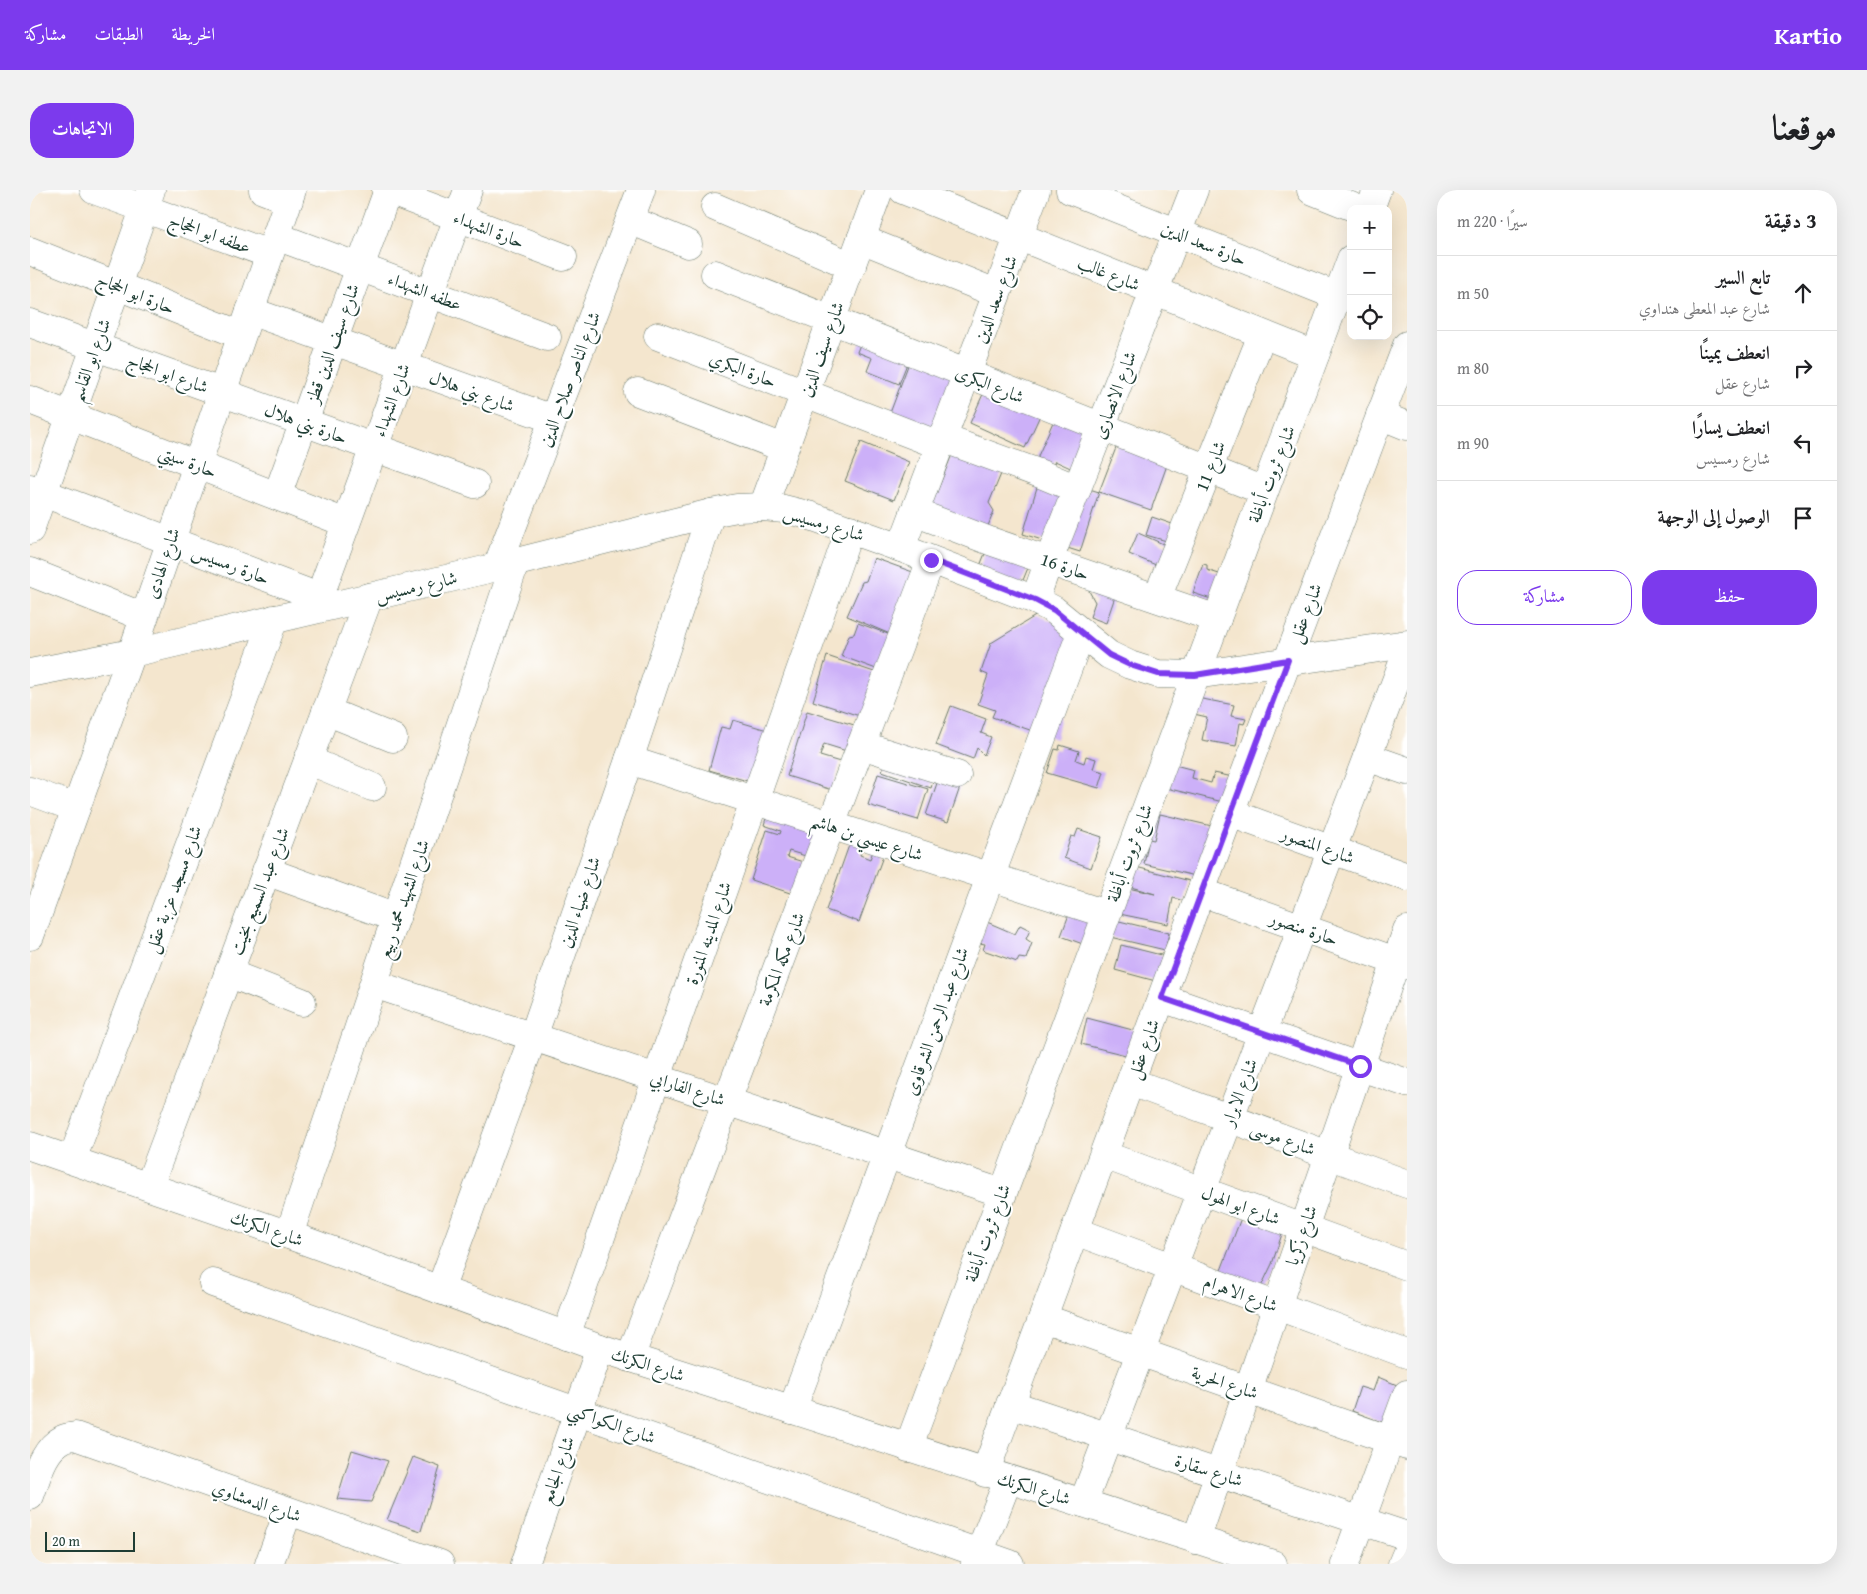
<!DOCTYPE html>
<html lang="ar">
<meta charset="utf-8">
<style>
:root{--surface:#fff;--page:#f2f2f2;--text:#202124;--muted:#757577;--line:#e0e0e0;--accent:#7c3aed}
body{margin:0;font-family:"Gentium Book Plus",Amiri,serif;background:var(--page);color:var(--text);direction:rtl}
.controls{position:absolute;right:15px;top:15px;display:grid;overflow:hidden;border-radius:10px;box-shadow:0 5px 20px #0002}
.controls button{width:45px;height:45px;display:grid;place-items:center;padding:0;border:0;border-bottom:1px solid var(--line);background:var(--surface);color:var(--text);font:25px sans-serif}
.scale{position:absolute;left:15px;bottom:12px;width:90px;box-sizing:border-box;padding-left:5px;border:2px solid #1f3d34;border-top:0;font-size:14px;line-height:18px;white-space:nowrap;color:#1f3d34;-webkit-text-stroke:4px #fff;paint-order:stroke}
.stop{position:absolute;width:15px;height:15px;margin:-11px;border:4px solid #7c3aed;border-radius:50%;background:#fff}
.stop.end{background:#7c3aed;border-color:#fff;box-shadow:0 1px 5px #0008}
.list{margin:0;padding:0;list-style:none}
h2{display:flex;justify-content:space-between;align-items:center;height:65px;margin:0;padding:0 20px;font-size:21px}
h2 small{font-size:16px;font-weight:400;color:var(--muted)}
.list li{display:grid;grid-template-columns:32px 1fr auto;gap:15px;align-items:center;box-sizing:border-box;height:75px;padding:0 20px;border-top:1px solid var(--line)}
.list b{display:block;font-size:19px;white-space:nowrap}
.list p{margin:0;font-size:16px;white-space:nowrap;color:var(--muted)}
.list em{font-size:16px;font-style:normal;color:var(--muted)}
.actions{display:flex;gap:10px;padding:15px 20px}
.actions a{flex:1;padding:11px 0;border:1px solid var(--accent);border-radius:20px;text-align:center;font-size:18px;color:var(--accent)}
.actions .main{background:var(--accent);color:#fff}
.icon{flex:none;width:28px;height:28px;fill:none;stroke:currentColor;stroke-width:2;stroke-linecap:round;stroke-linejoin:round}
.map{position:relative;flex:none;width:1377px;height:1374px;overflow:hidden;direction:ltr;border-radius:20px}
header{display:flex;align-items:center;gap:30px;box-sizing:border-box;height:70px;padding:0 25px;background:var(--accent);color:#fff}
header strong{font-size:24px}
nav{display:flex;gap:28px;margin-inline-start:auto;font-size:18px}
.intro{display:flex;align-items:center;justify-content:space-between;box-sizing:border-box;height:120px;padding:0 30px}
h1{margin:0;font-size:35px}
.button{padding:12px 22px;border-radius:20px;background:var(--accent);color:#fff;font-size:18px;font-weight:700}
main{display:flex;gap:30px;padding:0 30px}
aside{flex:1;background:var(--surface);border-radius:20px;box-shadow:0 5px 20px #0002}
.map>svg:first-child{display:block}
</style>
<header>
<strong>Kartio</strong>
<nav><a>الخريطة</a><a>الطبقات</a><a>مشاركة</a></nav>
</header>
<div class="intro"><h1>موقعنا</h1><a class="button">الاتجاهات</a></div>
<main>
<aside>
<h2>3 دقيقة<small>سيرًا · 220 m</small></h2>
<ul class="list">
<li><svg class="icon" aria-label="ahead" viewBox="0 0 24 24"><path d="M12 20V5M6 11l6-6 6 6"/></svg><div><b>تابع السير</b><p>شارع عبد المعطى هنداوي</p></div><em>50 m</em></li>
<li><svg class="icon" aria-label="right" viewBox="0 0 24 24"><path d="M7 20v-9h11M14 6l5 5-5 5"/></svg><div><b>انعطف يمينًا</b><p>شارع عقل</p></div><em>80 m</em></li>
<li><svg class="icon" aria-label="left" viewBox="0 0 24 24"><path d="M17 20v-9H6M10 6l-5 5 5 5"/></svg><div><b>انعطف يسارًا</b><p>شارع رمسيس</p></div><em>90 m</em></li>
<li><svg class="icon" aria-label="arrive" viewBox="0 0 24 24"><path d="M6 21V4h12l-3 4 3 4H6"/></svg><div><b>الوصول إلى الوجهة</b></div></li>
</ul>
<div class="actions"><a class="main">حفظ</a><a>مشاركة</a></div>
</aside>
<div class="map">
<svg width="1377" height="1374" viewBox="0 0 1377 1374">
<rect width="100%" height="100%" fill="#fff"/>
<filter id="ink" filterUnits="userSpaceOnUse"><feTurbulence type="fractalNoise" baseFrequency=".02" numOctaves="2"/><feDisplacementMap in="SourceGraphic" scale="10" xChannelSelector="R" yChannelSelector="G"/><feConvolveMatrix kernelMatrix="1 2 1 2 8 2 1 2 1" color-interpolation-filters="sRGB"/></filter>
<filter id="wash" filterUnits="userSpaceOnUse"><feTurbulence type="fractalNoise" baseFrequency=".0096" numOctaves="4" result="noise"/><feDisplacementMap in="SourceGraphic" scale="20" xChannelSelector="R" yChannelSelector="G"/><feGaussianBlur stdDeviation="1.12" result="paint"/><feColorMatrix in="noise" values="0 0 0 0 0 0 0 0 0 0 0 0 0 0 0 0 0 1.4 0 .05"/><feComposite in="paint" operator="in"/></filter>
<g filter="url(#wash)">
<rect width="100%" height="100%" fill="#f4e6ce"/>
<g id="blocks">
<g fill="#ccb0f8">
<path d="M 833,147 L 880,166 L 869,194 L 837,181 L 842,168 L 827,162 Z"/>
<path d="M 882,165 L 930,183 L 908,241 L 860,223 Z"/>
<path d="M 958,193 L 1013,219 L 995,258 L 940,233 Z"/>
<path d="M 1027,223 L 1066,240 L 1047,281 L 1025,271 L 1019,284 L 1011,282 L 1008,266 Z"/>
<path d="M 1091,245 L 1141,264 L 1121,320 L 1069,302 L 1050,362 L 993,344 L 1011,284 L 1069,302 Z"/>
<path d="M 929,247 L 978,267 L 959,313 L 964,321 L 956,341 L 900,319 Z"/>
<path d="M 831,252 L 879,272 L 864,310 L 815,291 Z"/>
<path d="M 1122,327 L 1145,335 L 1140,352 L 1116,345 Z"/>
<path d="M 1108,343 L 1140,357 L 1131,377 L 1099,364 Z"/>
<path d="M 960,351 L 1002,368 L 989,400 L 950,376 Z"/>
<path d="M 844,368 L 891,385 L 860,444 L 817,426 L 832,392 L 836,391 Z"/>
<path d="M 1173,374 L 1177,375 L 1177,380 L 1189,384 L 1181,409 L 1163,403 Z"/>
<path d="M 1066,383 L 1090,392 L 1076,433 L 1060,427 L 1065,412 L 1059,401 Z"/>
<path d="M 1007,425 L 1048,442 L 1026,549 L 962,527 L 965,520 L 948,514 L 958,485 L 951,482 L 961,453 Z"/>
<path d="M 828,433 L 869,448 L 857,483 L 811,466 L 819,445 L 824,444 Z"/>
<path d="M 797,466 L 853,485 L 839,529 L 783,511 Z"/>
<path d="M 1167,508 L 1204,515 L 1201,526 L 1216,529 L 1214,534 L 1210,533 L 1206,556 L 1172,550 L 1177,527 L 1164,524 Z"/>
<path d="M 921,516 L 956,529 L 951,543 L 961,547 L 954,565 L 947,558 L 943,569 L 906,555 Z"/>
<path d="M 777,521 L 831,537 L 823,563 L 794,554 L 790,566 L 810,572 L 802,600 L 757,586 Z"/>
<path d="M 703,530 L 744,542 L 728,594 L 679,580 L 691,537 L 700,539 Z"/>
<path d="M 1030,555 L 1049,561 L 1046,570 L 1054,573 L 1056,566 L 1066,569 L 1063,579 L 1074,582 L 1069,598 L 1017,583 L 1025,559 L 1029,560 Z"/>
<path d="M 860,556 L 909,572 L 901,598 L 852,581 Z"/>
<path d="M 915,570 L 937,577 L 918,632 L 896,625 Z"/>
<path d="M 1141,574 L 1164,580 L 1162,588 L 1181,593 L 1184,583 L 1203,587 L 1197,613 L 1136,598 Z"/>
<path d="M 848,584 L 898,599 L 888,630 L 838,615 Z"/>
<path d="M 739,618 L 790,635 L 779,667 L 759,661 L 757,667 L 780,674 L 769,706 L 721,690 L 737,640 L 750,644 L 751,641 L 734,635 Z"/>
<path d="M 1130,624 L 1182,636 L 1170,687 L 1114,674 L 1119,649 L 1124,650 Z"/>
<path d="M 1048,639 L 1072,647 L 1061,678 L 1034,668 L 1041,646 L 1045,647 Z"/>
<path d="M 822,647 L 835,651 L 830,665 L 840,669 L 846,654 L 856,658 L 829,732 L 796,720 Z"/>
<path d="M 1106,677 L 1160,691 L 1155,711 L 1143,708 L 1138,734 L 1075,721 L 1080,694 L 1125,704 L 1101,697 Z"/>
<path d="M 1044,711 L 1082,725 L 1069,760 L 1031,746 Z"/>
<path d="M 1085,730 L 1139,743 L 1135,760 L 1080,747 Z"/>
<path d="M 957,732 L 985,744 L 990,735 L 1000,740 L 996,749 L 1002,753 L 996,769 L 989,768 L 987,772 L 953,760 L 955,754 L 949,753 Z"/>
<path d="M 1091,755 L 1139,767 L 1133,793 L 1085,780 Z"/>
<path d="M 1057,828 L 1114,843 L 1108,868 L 1051,854 Z"/>
<path d="M 1211,1028 L 1253,1041 L 1242,1074 L 1229,1101 L 1190,1083 Z"/>
<path d="M 1348,1187 L 1367,1195 L 1354,1233 L 1322,1221 L 1330,1197 L 1343,1201 Z"/>
<path d="M 322,1260 L 358,1271 L 341,1312 L 307,1309 Z"/>
<path d="M 383,1267 L 410,1277 L 391,1341 L 357,1330 Z"/>
</g>
</g>
</g>
<g filter="url(#ink)">
<use href="#blocks" fill-opacity="0" stroke="#6a786a" stroke-width="1"/>
<g fill="none" stroke-linecap="round" stroke-linejoin="round">
<g stroke="#6a786a" stroke-width="29">
<g id="minor">
<path d="M 64,0 L 239,64"/>
<path d="M 233,0 L 259,10"/>
<path d="M 356,0 L 533,67"/>
<path d="M 873,0 L 1285,165"/>
<path d="M 1040,0 L 1307,106"/>
<path d="M 1281,0 L 1328,19"/>
<path d="M 685,17 L 822,76"/>
<path d="M 1340,19 L 1347,0"/>
<path d="M 600,30 L 658,54"/>
<path d="M 246,46 L 517,147"/>
<path d="M 831,49 L 966,103"/>
<path d="M 0,61 L 211,145"/>
<path d="M 685,84 L 1234,301"/>
<path d="M 220,121 L 523,229"/>
<path d="M 0,133 L 445,294"/>
<path d="M 628,146 L 909,255"/>
<path d="M 608,202 L 754,258"/>
<path d="M 0,210 L 316,333"/>
<path d="M 1350,225 L 1377,236"/>
<path d="M 912,248 L 1011,284 L 1047,299"/>
<path d="M 0,298 L 289,407"/>
<path d="M 247,306 L 358,0"/>
<path d="M 733,317 L 849,0"/>
<path d="M 884,322 L 960,351 L 1187,429"/>
<path d="M 0,340 L 121,0"/>
<path d="M 871,358 L 1006,0"/>
<path d="M 467,377 L 611,0"/>
<path d="M 0,382 L 114,427"/>
<path d="M 1127,408 L 1232,145"/>
<path d="M 1005,410 L 1019,370 L 1164,0"/>
<path d="M 285,419 L 438,0"/>
<path d="M 0,483 L 102,463 L 467,377 L 681,323 L 707,318 L 733,317 L 754,319 L 778,325 L 871,358 L 1005,410 L 1024,420 L 1079,465 L 1100,475 L 1128,484 L 1165,485 L 1377,454"/>
<path d="M 296,521 L 363,548"/>
<path d="M 831,555 L 927,585"/>
<path d="M 1337,567 L 1377,581"/>
<path d="M 278,570 L 342,597"/>
<path d="M 599,570 L 1076,724"/>
<path d="M 0,601 L 46,618"/>
<path d="M 1200,623 L 1377,687"/>
<path d="M 236,681 L 366,728"/>
<path d="M 1171,702 L 1377,775"/>
<path d="M 0,746 L 102,463 L 262,0"/>
<path d="M 198,783 L 272,812"/>
<path d="M 344,794 L 972,1003"/>
<path d="M 1132,808 L 1377,893"/>
<path d="M 1101,892 L 1377,994"/>
<path d="M 0,956 L 259,1045 L 570,1158 L 1243,1374"/>
<path d="M 1074,965 L 1377,1076"/>
<path d="M 42,970 L 244,429"/>
<path d="M 119,996 L 339,407"/>
<path d="M 1045,1041 L 1377,1164"/>
<path d="M 259,1045 L 485,373"/>
<path d="M 183,1093 L 980,1374"/>
<path d="M 410,1100 L 503,847 L 599,570 L 681,323"/>
<path d="M 1013,1128 L 1377,1256"/>
<path d="M 536,1146 L 820,339"/>
<path d="M 600,1168 L 901,370"/>
<path d="M 980,1214 L 1377,1346"/>
<path d="M 762,1220 L 1051,443"/>
<path d="M 878,1258 L 1321,69"/>
<path d="M 955,1283 L 1200,623 L 1377,155"/>
<path d="M 0,1306 C 7,1287 13,1259 33,1249 C 36,1247 41,1247 45,1246 L 410,1374"/>
<path d="M 1053,1313 L 1377,462"/>
<path d="M 1166,1350 L 1377,740"/>
<path d="M 239,1374 L 258,1322"/>
<path d="M 495,1374 L 570,1158"/>
<path d="M 945,1374 L 978,1290"/>
<path d="M 1315,1374 L 1377,1204"/>
<path d="M 1372,1374 L 1377,1362"/>
</g>
</g>
<use href="#minor" stroke="#fff" stroke-width="28"/>
</g>
</g>
<g fill="none" stroke-linecap="round" stroke-linejoin="round" filter="url(#ink)">
<path stroke="#7c3aed" stroke-width="6" d="M 901,370 L 1005,410 L 1024,420 L 1079,465 L 1100,475 L 1128,484 L 1165,485 L 1258,470 L 1132,808 L 1330,876"/>
</g>
<g text-anchor="middle" dominant-baseline="central" stroke-width="4" stroke-linejoin="round" paint-order="stroke">
<g font-size="18" fill="#1f3d34" stroke="#fff">
<text transform="translate(459 39) rotate(21)">حارة الشهداء</text>
<text transform="translate(180 43) rotate(20)">عطفه ابو الحجاج</text>
<text transform="translate(1174 53) rotate(22)">حارة سعد الدين</text>
<text transform="translate(1079 83) rotate(22)">شارع غالب</text>
<text transform="translate(395 101) rotate(21)">عطفه الشهداء</text>
<text transform="translate(106 103) rotate(22)">حارة ابو الحجاج</text>
<text transform="translate(965 109) rotate(-69)">شارع سعد الدين</text>
<text transform="translate(302 153) rotate(-70)">شارع سيف الدين قطز</text>
<text transform="translate(791 159) rotate(-70)">شارع سيف الدين</text>
<text transform="translate(60 170) rotate(-70)">شارع ابو القاسم</text>
<text transform="translate(713 179) rotate(21)">حارة البكري</text>
<text transform="translate(138 183) rotate(20)">شارع ابو الحجاج</text>
<text transform="translate(539 189) rotate(-69)">شارع الناصر صلاح الدين</text>
<text transform="translate(960 194) rotate(22)">شارع البكرى</text>
<text transform="translate(442 201) rotate(20)">شارع بني هلال</text>
<text transform="translate(1084 205) rotate(-69)">شارع الانصارى</text>
<text transform="translate(361 210) rotate(-70)">شارع الشهداء</text>
<text transform="translate(276 233) rotate(20)">حارة بني هلال</text>
<text transform="translate(158 271) rotate(21)">حارة سيتي</text>
<text transform="translate(1180 276) rotate(-68)">شارع 11</text>
<text transform="translate(1241 284) rotate(-69)">شارع ثروت أباظة</text>
<text transform="translate(794 333) rotate(17)">شارع رمسيس</text>
<text transform="translate(132 373) rotate(-71)">شارع الهادى</text>
<text transform="translate(201 374) rotate(21)">حارة رمسيس</text>
<text transform="translate(1035 376) rotate(19)">حارة 16</text>
<text transform="translate(386 396) rotate(-13)">شارع رمسيس</text>
<text transform="translate(1275 423) rotate(-69)">شارع عقل</text>
<text transform="translate(837 647) rotate(18)">شارع عيسي بن هاشم</text>
<text transform="translate(1288 655) rotate(20)">شارع المنصور</text>
<text transform="translate(1099 663) rotate(-70)">شارع ثروت أباظة</text>
<text transform="translate(143 699) rotate(-70)">شارع مسجد عزبة عقل</text>
<text transform="translate(229 701) rotate(-69)">شارع عبد السميع بخيت</text>
<text transform="translate(373 709) rotate(-71)">شارع الشهيد محمد ربيع</text>
<text transform="translate(549 712) rotate(-71)">شارع ضياء الدين</text>
<text transform="translate(1274 738) rotate(19)">حارة منصور</text>
<text transform="translate(678 743) rotate(-71)">شارع المدينه المنورة</text>
<text transform="translate(751 769) rotate(-69)">شارع مكه المكرمة</text>
<text transform="translate(906 831) rotate(-70)">شارع عبد الرحمن الشرقاوى</text>
<text transform="translate(1113 859) rotate(-70)">شارع عقل</text>
<text transform="translate(658 898) rotate(18)">شارع الفارابي</text>
<text transform="translate(1209 902) rotate(-69)">شارع الابرار</text>
<text transform="translate(1253 948) rotate(20)">شارع موسى</text>
<text transform="translate(1211 1015) rotate(20)">شارع ابو الهول</text>
<text transform="translate(237 1038) rotate(19)">شارع الكرنك</text>
<text transform="translate(957 1043) rotate(-70)">شارع ثروت أباظة</text>
<text transform="translate(1271 1045) rotate(-71)">شارع زكريا</text>
<text transform="translate(1211 1103) rotate(20)">شارع الاهرام</text>
<text transform="translate(618 1174) rotate(18)">شارع الكرنك</text>
<text transform="translate(1195 1192) rotate(19)">شارع الحرية</text>
<text transform="translate(582 1233) rotate(19)">شارع الكواكبي</text>
<text transform="translate(527 1280) rotate(-71)">شارع الجامع</text>
<text transform="translate(1179 1280) rotate(18)">شارع سقارة</text>
<text transform="translate(1004 1298) rotate(17)">شارع الكرنك</text>
<text transform="translate(227 1311) rotate(19)">شارع الدمشاوي</text>
</g>
</g>
</svg>
<div class="controls">
<button>+</button>
<button>−</button>
<button><svg class="icon" aria-label="locate" viewBox="0 0 24 24"><circle cx="12" cy="12" r="6"/><path d="M12 2v4M12 18v4M2 12h4M18 12h4"/></svg></button>
</div>
<div class="scale">20 m</div>
<div class="stop" style="left:1330px;top:876px"></div>
<div class="stop end" style="left:901px;top:370px"></div>
</div>
</main>
